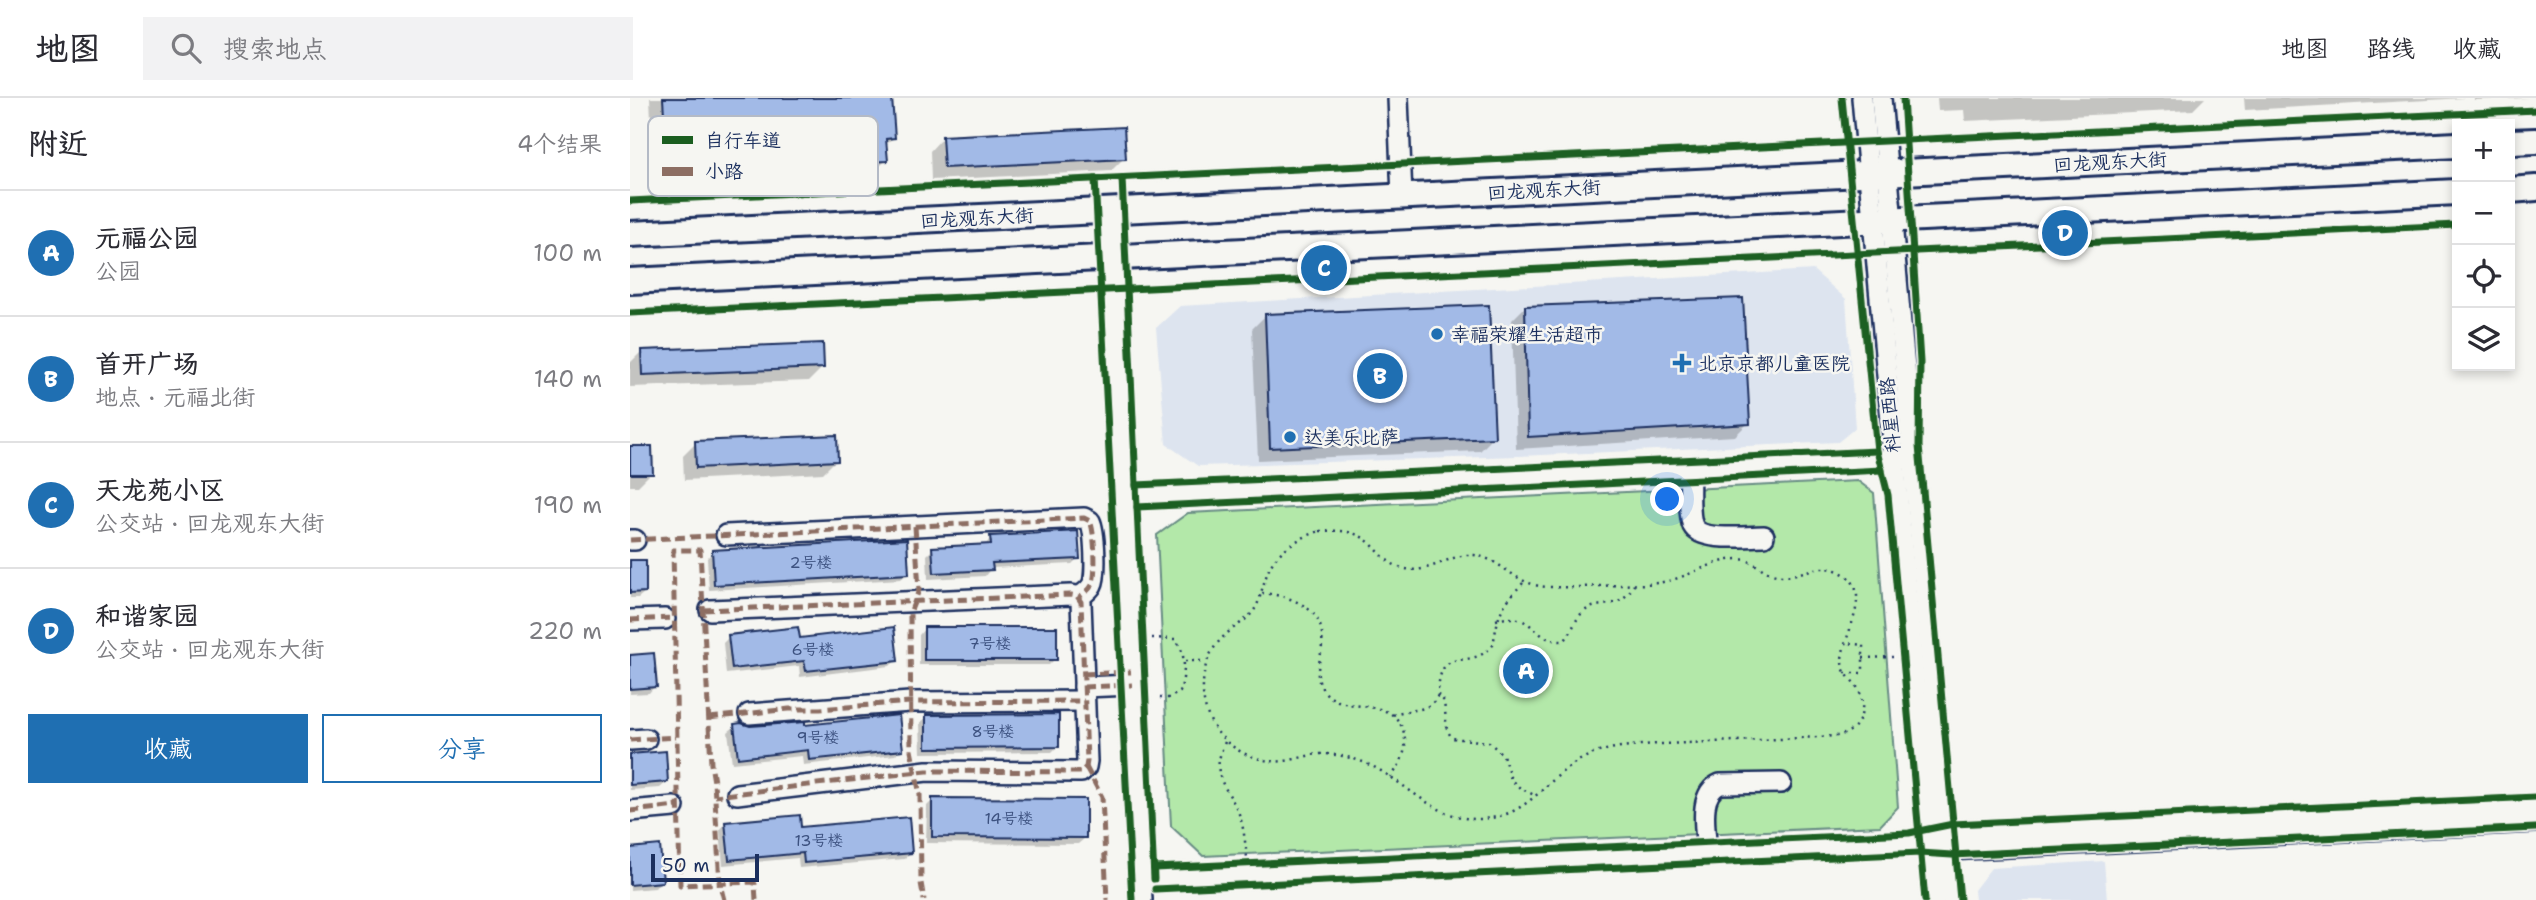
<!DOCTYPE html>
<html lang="zh">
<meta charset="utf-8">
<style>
:root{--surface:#fff;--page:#f2f2f3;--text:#2b2b33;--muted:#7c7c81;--line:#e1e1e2;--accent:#1f6fb2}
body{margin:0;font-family:"Shantell Sans","LXGW WenKai TC",sans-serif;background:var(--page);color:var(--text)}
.controls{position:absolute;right:21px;top:21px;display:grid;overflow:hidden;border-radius:0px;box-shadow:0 4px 10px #0003}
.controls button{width:63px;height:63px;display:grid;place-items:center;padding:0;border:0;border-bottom:2px solid var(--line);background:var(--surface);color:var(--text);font:35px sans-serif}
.scale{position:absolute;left:21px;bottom:18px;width:108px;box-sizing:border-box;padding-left:7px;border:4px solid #1b2f5e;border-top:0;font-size:19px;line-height:24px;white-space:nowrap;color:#1b2f5e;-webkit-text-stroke:5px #f6f6f2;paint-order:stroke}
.you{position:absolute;left:1038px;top:402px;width:24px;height:24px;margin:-18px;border:5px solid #fff;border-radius:50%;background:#1a73e8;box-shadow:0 0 0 10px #1a73e833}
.badge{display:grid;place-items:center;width:46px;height:46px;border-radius:50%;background:var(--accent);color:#fff;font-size:23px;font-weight:700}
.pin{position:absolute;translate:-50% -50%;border:4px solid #fff;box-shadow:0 2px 7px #0006}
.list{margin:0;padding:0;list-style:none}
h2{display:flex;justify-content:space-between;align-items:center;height:91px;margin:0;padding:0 28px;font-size:30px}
h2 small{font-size:23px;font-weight:400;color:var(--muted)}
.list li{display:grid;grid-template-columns:46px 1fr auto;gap:21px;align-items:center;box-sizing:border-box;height:126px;padding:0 28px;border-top:2px solid var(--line)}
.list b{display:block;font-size:26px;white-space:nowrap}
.list p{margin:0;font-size:23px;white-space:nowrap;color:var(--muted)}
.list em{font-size:23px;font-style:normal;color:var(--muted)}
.actions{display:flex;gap:14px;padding:21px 28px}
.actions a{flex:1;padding:16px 0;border:2px solid var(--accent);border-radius:0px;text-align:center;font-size:24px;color:var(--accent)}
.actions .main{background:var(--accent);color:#fff}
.icon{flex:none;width:38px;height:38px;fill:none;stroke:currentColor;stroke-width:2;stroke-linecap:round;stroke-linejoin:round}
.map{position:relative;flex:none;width:1906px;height:802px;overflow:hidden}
header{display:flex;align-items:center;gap:42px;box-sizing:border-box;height:98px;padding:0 35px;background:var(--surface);border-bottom:2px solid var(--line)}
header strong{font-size:33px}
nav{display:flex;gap:38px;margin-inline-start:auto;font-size:24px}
.search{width:490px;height:63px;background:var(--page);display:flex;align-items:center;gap:18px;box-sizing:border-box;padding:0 24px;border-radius:0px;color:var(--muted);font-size:26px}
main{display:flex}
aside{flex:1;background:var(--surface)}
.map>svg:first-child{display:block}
</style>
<header>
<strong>地图</strong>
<div class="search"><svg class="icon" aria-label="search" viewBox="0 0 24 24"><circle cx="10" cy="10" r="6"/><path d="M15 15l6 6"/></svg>搜索地点</div>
<nav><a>地图</a><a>路线</a><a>收藏</a></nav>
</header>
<main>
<aside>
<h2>附近<small>4个结果</small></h2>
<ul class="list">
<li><span class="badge">A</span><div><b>元福公园</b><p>公园</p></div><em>100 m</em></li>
<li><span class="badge">B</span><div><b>首开广场</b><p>地点 · 元福北街</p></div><em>140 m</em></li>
<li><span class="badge">C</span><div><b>天龙苑小区</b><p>公交站 · 回龙观东大街</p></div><em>190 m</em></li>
<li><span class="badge">D</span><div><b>和谐家园</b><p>公交站 · 回龙观东大街</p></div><em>220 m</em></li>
</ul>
<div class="actions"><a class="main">收藏</a><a>分享</a></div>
</aside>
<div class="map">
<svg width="1906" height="802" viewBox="0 0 1906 802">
<rect width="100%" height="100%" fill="#f6f6f2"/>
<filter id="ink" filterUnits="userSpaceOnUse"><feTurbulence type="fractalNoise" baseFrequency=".0143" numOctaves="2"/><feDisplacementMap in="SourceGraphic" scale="14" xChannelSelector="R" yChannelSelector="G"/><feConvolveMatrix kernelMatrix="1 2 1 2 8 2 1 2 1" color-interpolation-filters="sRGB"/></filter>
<g filter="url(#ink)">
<g fill="#dde4ef">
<path d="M 1183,172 L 1216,201 L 1225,330 L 1208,344 L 889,358 L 568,368 L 536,346 L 526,230 L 550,208 Z"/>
<path d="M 1474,763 L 1477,802 L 1345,802 L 1344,792 L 1361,770 Z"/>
</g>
<path fill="#b3e8a9" stroke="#678c84" stroke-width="2" d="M 1228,383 L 1244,395 L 1268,709 L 1250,728 L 573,758 L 541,728 L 527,437 L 558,415 Z"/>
<g fill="#0003">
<path d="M 20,0 L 261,0 L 263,40 L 255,47 L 256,62 L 243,75 L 36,86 L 35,64 L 23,64 Z"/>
<path d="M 1307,0 L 1575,0 L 1563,12 L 1335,23 L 1334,12 L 1308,13 Z"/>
<path d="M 1614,0 L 1835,0 L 1615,12 Z"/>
<path d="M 1844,0 L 1899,0 L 1844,2 Z"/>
<path d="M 313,39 L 494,60 L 481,73 L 301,82 L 300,53 Z"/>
<path d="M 895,209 L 1118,325 L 1105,338 L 886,351 L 882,222 Z"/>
<path d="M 635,218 L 863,340 L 850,353 L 628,362 L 622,231 Z"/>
<path d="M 12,253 L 192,270 L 179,283 L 0,289 L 0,265 Z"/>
<path d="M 66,345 L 206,362 L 193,375 L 54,382 L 53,358 Z"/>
<path d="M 0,350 L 21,375 L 8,388 L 0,388 Z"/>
<path d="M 361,439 L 448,460 L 442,466 L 361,470 L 355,478 L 298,481 L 297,457 L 303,451 L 355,448 Z"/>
<path d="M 83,454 L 278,475 L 271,481 L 79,492 L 77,460 Z"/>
<path d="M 0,464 L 15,494 L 8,500 L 0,500 Z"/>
<path d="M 295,530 L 425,561 L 419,567 L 289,567 L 289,537 Z"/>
<path d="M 99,539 L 168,542 L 266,562 L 260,568 L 170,579 L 169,568 L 96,576 L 93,545 Z"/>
<path d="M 0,559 L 25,588 L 19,595 L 0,596 Z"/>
<path d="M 297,619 L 428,648 L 422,654 L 291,655 L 290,625 Z"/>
<path d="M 105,628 L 120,630 L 271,651 L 265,657 L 173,667 L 172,658 L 102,665 L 98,634 Z"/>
<path d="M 0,657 L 37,684 L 30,690 L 0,692 Z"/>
<path d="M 303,702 L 455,740 L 448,746 L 296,745 L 297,708 Z"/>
<path d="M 96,725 L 169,731 L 280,755 L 274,761 L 169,770 L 168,760 L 93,767 L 90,732 Z"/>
<path d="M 0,752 L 31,783 L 25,790 L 0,792 Z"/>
</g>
<g fill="#a2bae7" stroke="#1b2f5e" stroke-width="2">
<path d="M 33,0 L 262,0 L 265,40 L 256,41 L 258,63 L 48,73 L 47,51 L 36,52 Z"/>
<path d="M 494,29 L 496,61 L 314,70 L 312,38 Z"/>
<path d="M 1113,200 L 1120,326 L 898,339 L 895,208 Z"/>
<path d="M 859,207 L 865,340 L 640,350 L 635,216 Z"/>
<path d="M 193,245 L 194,270 L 12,277 L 11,252 Z"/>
<path d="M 207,337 L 208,363 L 66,370 L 65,343 Z"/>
<path d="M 0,348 L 22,348 L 23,376 L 0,376 Z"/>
<path d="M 448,433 L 450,461 L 362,465 L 363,472 L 304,475 L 302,449 L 361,446 L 360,438 Z"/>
<path d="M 277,441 L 279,476 L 84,487 L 82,452 Z"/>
<path d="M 0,462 L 16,462 L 16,494 L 0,495 Z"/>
<path d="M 168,529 L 170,540 L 264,529 L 268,563 L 176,573 L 174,563 L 102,571 L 98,537 Z"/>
<rect x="294" y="529" width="133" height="33"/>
<path d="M 24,555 L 27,589 L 0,591 L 0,557 Z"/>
<path d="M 429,616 L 429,649 L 296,650 L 296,617 Z"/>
<path d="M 269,617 L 273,652 L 179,662 L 178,652 L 108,660 L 104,626 L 111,625 L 120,628 L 175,624 L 175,627 Z"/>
<path d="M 36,653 L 38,684 L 0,687 L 0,656 Z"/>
<path d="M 302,700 L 456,701 L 456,740 L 302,739 Z"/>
<path d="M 170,717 L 171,729 L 279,719 L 282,755 L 174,765 L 173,755 L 99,762 L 95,724 Z"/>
<path d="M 30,747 L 33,784 L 0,787 L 0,750 Z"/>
</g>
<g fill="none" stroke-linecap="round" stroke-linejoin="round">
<g stroke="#1b2f5e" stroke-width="24">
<g id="minor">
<path d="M 768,0 L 772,99"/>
<path d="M 1232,0 L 1304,802"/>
<path d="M 1251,0 L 1322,802"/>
<path d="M 481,114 L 512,802"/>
<path d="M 1060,371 C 1060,385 1058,417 1063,428 C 1071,444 1118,438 1134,438"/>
<path d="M 492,398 L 1275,361"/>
<path d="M 96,437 L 454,420 L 460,423 C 465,433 467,478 462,487 C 459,493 453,496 449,499"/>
<path d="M 0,442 L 5,442"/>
<path d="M 80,512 L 441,497 L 447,498 L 451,504 L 457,663 L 456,669 L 451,674 L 297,673 L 107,696"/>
<path d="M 0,522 L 35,521"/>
<path d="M 454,589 L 502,587"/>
<path d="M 119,616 L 280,604 L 454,603"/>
<path d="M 0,642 L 16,641"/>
<path d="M 0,713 L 44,709"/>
<path d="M 1306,740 L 1316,734 L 1906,707"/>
<path d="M 1077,754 C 1076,733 1067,696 1090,686 L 1151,685"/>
<path d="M 511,781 L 1280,745 L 1299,744 L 1317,752 L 1906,724"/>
</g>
</g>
<g stroke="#1b2f5e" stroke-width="30">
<g id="major">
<path d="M 1880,44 L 1906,43"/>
<path d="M 1880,92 L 1906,90"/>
<path d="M 0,136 L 1827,47"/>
<path d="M 0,183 L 1827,94"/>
</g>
</g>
<g stroke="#1b2f5e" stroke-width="2.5" stroke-dasharray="2 5" stroke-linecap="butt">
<path d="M 690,433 C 707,432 726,432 740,445 C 751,455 756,465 772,470 C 799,478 819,455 844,457 C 873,461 885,489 921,489 C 944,490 967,488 990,487 C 1005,486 1022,487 1037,483 C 1061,478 1083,462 1108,461 C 1125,461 1134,477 1152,478 C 1172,478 1188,464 1208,473 C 1249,491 1211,537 1212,564 C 1213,578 1226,583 1230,595 C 1237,616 1227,636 1205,638 C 1156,641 1106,643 1057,645 C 1026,647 992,645 963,656 C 915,674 904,722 845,721 C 800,719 773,680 733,664 C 717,658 698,654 681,657 C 668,660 654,665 640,663 C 603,658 574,631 573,593 C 572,563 584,543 608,527 C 631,511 627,504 636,479 C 644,453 666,441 690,433 Z"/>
<path d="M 893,485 C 869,510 869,515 863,547 C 839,576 809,542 808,597 L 814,603 L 817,632 L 822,640 L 859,644 L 873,657 L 881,682 L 890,690 L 906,698"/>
<path d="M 632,495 C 662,498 696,510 692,547 C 691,564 682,577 694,593 C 715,619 763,595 774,635 C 778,652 771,666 761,679"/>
<path d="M 866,522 C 906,512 900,544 934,543 C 942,535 944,523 952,515 C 969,500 987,516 1004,487"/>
<path d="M 522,540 L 545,541 C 557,555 555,576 550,594 L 539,600 L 525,600"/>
<path d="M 1233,560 L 1263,559"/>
<path d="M 555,563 L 576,563"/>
<path d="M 1215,575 L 1231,575 L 1233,573 L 1233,547 L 1215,545"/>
<path d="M 763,617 C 779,609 799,617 808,597"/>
<path d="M 595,644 C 579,680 596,685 609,716 C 614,729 615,745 617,759"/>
</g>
<use href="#minor" stroke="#f6f6f2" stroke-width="19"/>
<use href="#major" stroke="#f6f6f2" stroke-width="24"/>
<g stroke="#8d6e63" stroke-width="5" stroke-dasharray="10 5" stroke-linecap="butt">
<path d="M 285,428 L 289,492 L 280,515 L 281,652 L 290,697 L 291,785 L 294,802"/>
<path d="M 0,442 L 454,420 L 460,423 C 465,433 467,478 462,487 C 459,493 453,496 449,499"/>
<path d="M 73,512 L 441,497 L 447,498 L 451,504 L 457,663 L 456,669 L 451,674 L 297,673 L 85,698"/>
<path d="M 0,522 L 43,520"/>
<path d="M 453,576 L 501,574"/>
<path d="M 454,589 L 502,587"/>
<path d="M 79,620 L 159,611 L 190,611 L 280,604 L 454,603"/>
<path d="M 0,642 L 46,639"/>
<path d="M 456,669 L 472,699 L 477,802"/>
<path d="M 0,713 L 48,708"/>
<path d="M 94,802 L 90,786 L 84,684 L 81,666 L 70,452 L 43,452 L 50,787 L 123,784 L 125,786 L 126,802"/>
</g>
<g stroke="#f6f6f2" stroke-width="11">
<g id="cycleway">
<path d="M 1212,0 L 1247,353 L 1258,397 L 1295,802"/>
<path d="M 1273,0 L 1290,264 L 1289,348 L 1330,802"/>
<path d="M 492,80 L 524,781"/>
<path d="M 465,81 L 502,802"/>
<path d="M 0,103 L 1906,12"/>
<path d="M 0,215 L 1827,127"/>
<path d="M 506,387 L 1247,353"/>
<path d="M 507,409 L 1252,372"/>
<path d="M 524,770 L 1279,735 L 1323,726 L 1906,699"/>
<path d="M 525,791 L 1290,755 L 1322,757 L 1906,730"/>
</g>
</g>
<use href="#cycleway" stroke="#1b5e20" stroke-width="7"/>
</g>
</g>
<g fill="#1f6fb2" stroke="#f6f6f2" stroke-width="2.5">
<circle cx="807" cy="236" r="7"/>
<path d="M1048.5 254.5h7v7h7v7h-7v7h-7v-7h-7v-7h7z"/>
<circle cx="660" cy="339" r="7"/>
</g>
<g text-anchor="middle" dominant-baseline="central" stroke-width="5" stroke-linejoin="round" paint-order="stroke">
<g font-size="16" fill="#3d5280">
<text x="181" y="464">2号楼</text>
<text x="360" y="545">7号楼</text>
<text x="183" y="551">6号楼</text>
<text x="363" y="633">8号楼</text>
<text x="188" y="639">9号楼</text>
<text x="379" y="720">14号楼</text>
<text x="189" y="742">13号楼</text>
</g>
<g font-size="19" fill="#1b2f5e" stroke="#f6f6f2">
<text transform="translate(1480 64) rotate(-3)">回龙观东大街</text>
<text transform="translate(914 92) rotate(-3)">回龙观东大街</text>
<text transform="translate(347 120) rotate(-3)">回龙观东大街</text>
<text transform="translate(1260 317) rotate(-95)">科星西路</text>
</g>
<g font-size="19" fill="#1b2f5e" stroke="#f6f6f2" text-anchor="start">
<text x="821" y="236">幸福荣耀生活超市</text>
<text x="1068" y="265">北京京都儿童医院</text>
<text x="674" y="339">达美乐比萨</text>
</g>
</g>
<rect x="18" y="18" width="230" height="80" rx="10" fill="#f6f6f2" stroke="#b4bac6" stroke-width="2"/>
<rect x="32" y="38" width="31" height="8" fill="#1b5e20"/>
<rect x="32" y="69" width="31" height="9" fill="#8d6e63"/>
<g font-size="19" fill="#1b2f5e">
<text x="75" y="49">自行车道</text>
<text x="75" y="80">小路</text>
</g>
</svg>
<div class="controls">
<button>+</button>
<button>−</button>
<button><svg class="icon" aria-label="locate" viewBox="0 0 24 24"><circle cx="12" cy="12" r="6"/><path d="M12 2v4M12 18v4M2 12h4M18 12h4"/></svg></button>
<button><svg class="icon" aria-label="layers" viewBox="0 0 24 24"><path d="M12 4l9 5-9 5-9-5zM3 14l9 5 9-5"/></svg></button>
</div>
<div class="scale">50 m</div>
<div class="you"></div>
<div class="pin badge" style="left:896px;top:573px">A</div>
<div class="pin badge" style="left:750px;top:278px">B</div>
<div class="pin badge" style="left:694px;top:170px">C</div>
<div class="pin badge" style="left:1435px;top:135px">D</div>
</div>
</main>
